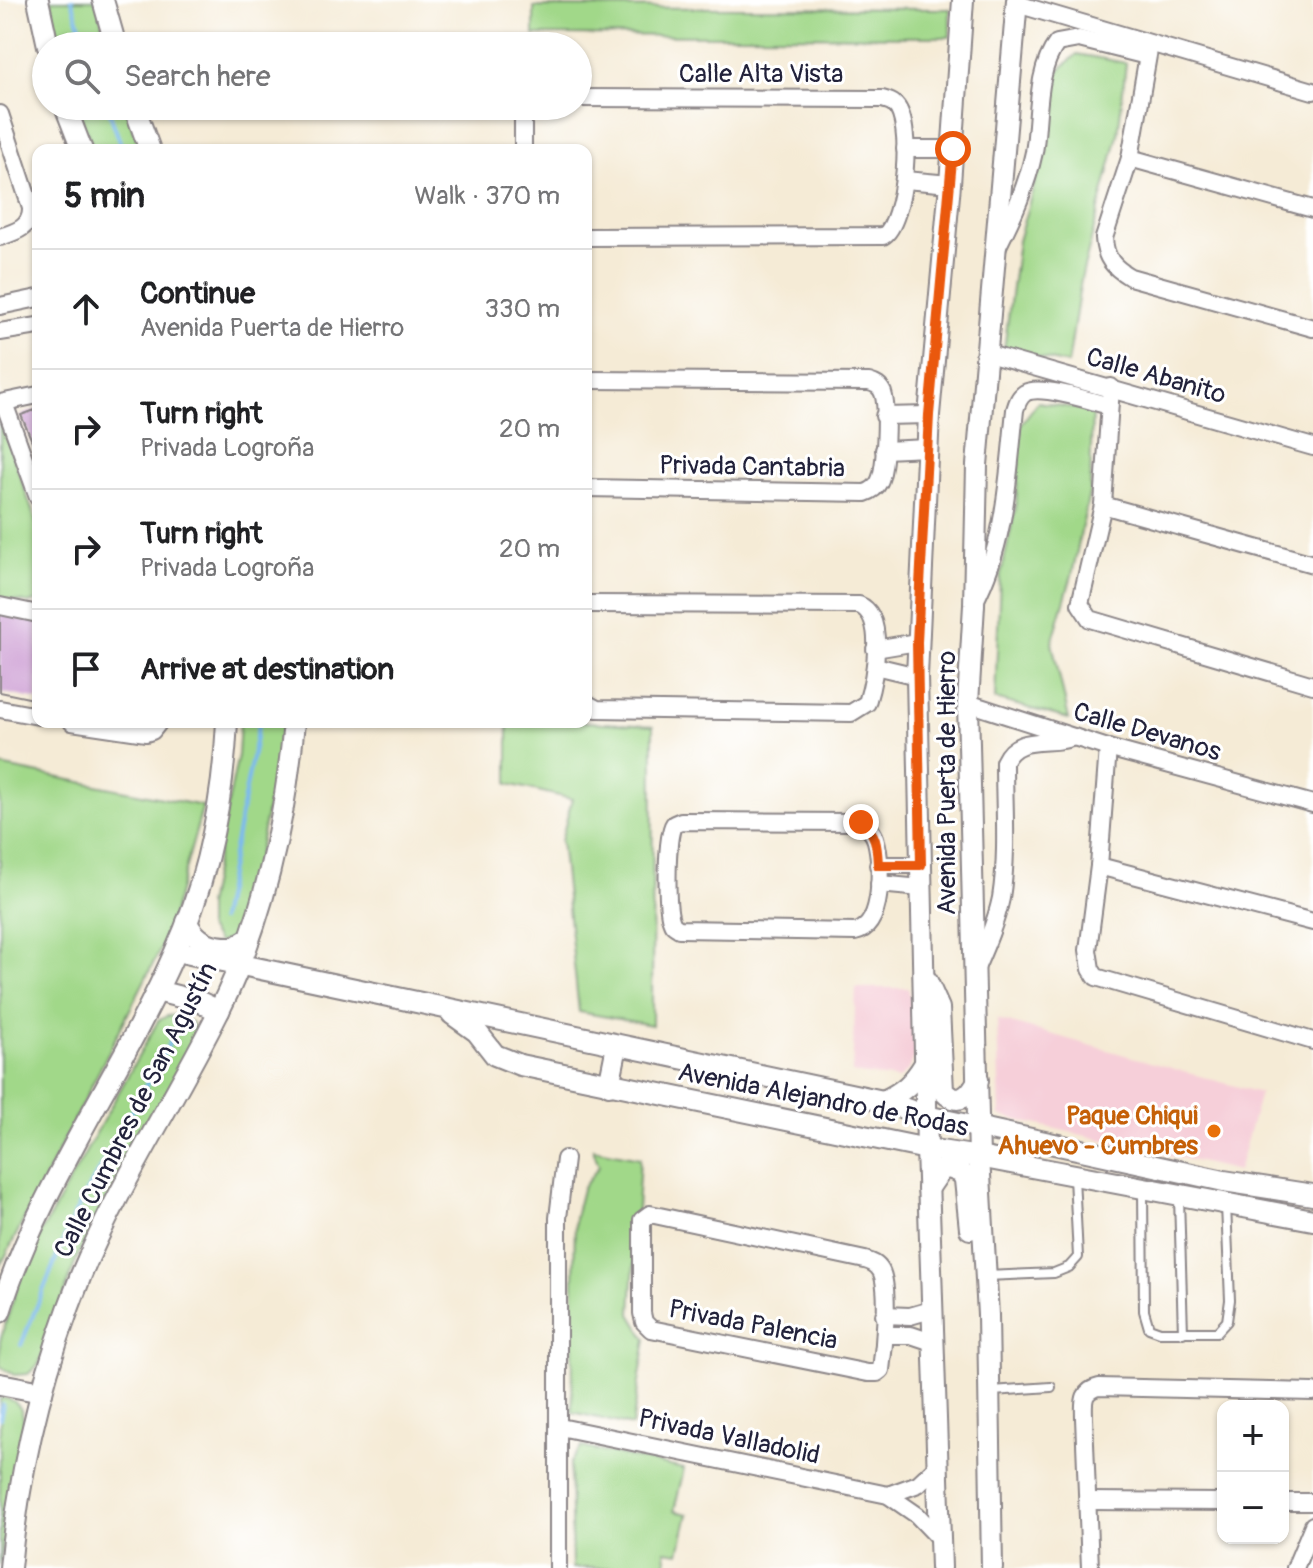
<!DOCTYPE html>
<meta charset="utf-8">
<style>
:root{--surface:#fff;--page:#f6f6f6;--text:#202124;--muted:#757577;--line:#e0e0e0}
body{margin:0;font-family:Pangolin,sans-serif;background:var(--page);color:var(--text)}
.controls{position:absolute;right:24px;bottom:24px;display:grid;overflow:hidden;border-radius:16px;box-shadow:0 2px 6px #0004}
.controls button{width:72px;height:72px;display:grid;place-items:center;padding:0;border:0;border-bottom:2px solid var(--line);background:var(--surface);color:var(--text);font:40px sans-serif}
.stop{position:absolute;width:24px;height:24px;margin:-18px;border:6px solid #ea580c;border-radius:50%;background:#fff}
.stop.end{background:#ea580c;border-color:#fff;box-shadow:0 2px 8px #0008}
.list{margin:0;padding:0;list-style:none}
h2{display:flex;justify-content:space-between;align-items:center;height:104px;margin:0;padding:0 32px;font-size:34px}
h2 small{font-size:26px;font-weight:400;color:var(--muted)}
.list li{display:grid;grid-template-columns:52px 1fr auto;gap:24px;align-items:center;box-sizing:border-box;height:120px;padding:0 32px;border-top:2px solid var(--line)}
.list b{display:block;font-size:30px;white-space:nowrap}
.list p{margin:0;font-size:26px;white-space:nowrap;color:var(--muted)}
.list em{font-size:26px;font-style:normal;color:var(--muted)}
.icon{flex:none;width:44px;height:44px;fill:none;stroke:currentColor;stroke-width:2;stroke-linecap:round;stroke-linejoin:round}
.map{position:relative;flex:none;width:1313px;height:1568px;overflow:hidden}
.search{position:absolute;background:var(--surface);box-shadow:0 2px 6px #0004;left:32px;top:32px;width:560px;height:88px;display:flex;align-items:center;gap:20px;box-sizing:border-box;padding:0 28px;border-radius:44px;color:var(--muted);font-size:30px}
.panel{position:absolute;background:var(--surface);box-shadow:0 2px 6px #0004;left:32px;top:144px;width:560px;height:584px;border-radius:16px}
.map>svg:first-child{display:block}
</style>
<div class="map">
<svg width="1313" height="1568" viewBox="0 0 1313 1568">
<rect width="100%" height="100%" fill="#fff"/>
<filter id="ink" filterUnits="userSpaceOnUse"><feTurbulence type="fractalNoise" baseFrequency=".0125" numOctaves="2"/><feDisplacementMap in="SourceGraphic" scale="16" xChannelSelector="R" yChannelSelector="G"/><feConvolveMatrix kernelMatrix="1 2 1 2 8 2 1 2 1" color-interpolation-filters="sRGB"/></filter>
<filter id="wash" filterUnits="userSpaceOnUse"><feTurbulence type="fractalNoise" baseFrequency=".006" numOctaves="4" result="noise"/><feDisplacementMap in="SourceGraphic" scale="32" xChannelSelector="R" yChannelSelector="G"/><feGaussianBlur stdDeviation="1.8" result="paint"/><feColorMatrix in="noise" values="0 0 0 0 0 0 0 0 0 0 0 0 0 0 0 0 0 1.4 0 .05"/><feComposite in="paint" operator="in"/></filter>
<g filter="url(#wash)">
<rect width="100%" height="100%" fill="#f5ebd6"/>
<g fill="#f6cfd9">
<path d="M 856,988 L 908,988 L 912,1007 L 915,1053 L 910,1068 L 899,1079 L 852,1073 Z"/>
<path d="M 997,1019 L 1260,1093 L 1238,1171 L 1000,1116 Z"/>
</g>
<g fill="#a1d889" stroke="#627d62" stroke-width="2">
<path d="M 51,0 L 96,0 L 108,46 L 60,46 Z"/>
<path d="M 534,7 L 950,9 L 950,37 L 534,35 Z"/>
<path d="M 1077,54 L 1126,63 L 1118,135 L 1081,279 L 1068,364 L 1004,350 L 1018,241 L 1040,164 L 1052,77 Z"/>
<path d="M 77,106 L 125,106 L 141,150 L 94,150 Z"/>
<path d="M 1038,402 L 1092,411 L 1090,489 L 1072,575 L 1052,643 L 1069,719 L 995,699 L 1000,578 L 1016,506 L 1021,424 Z"/>
<path d="M 0,420 L 38,527 L 38,600 L 29,603 L 0,598 Z"/>
<path d="M 240,722 L 282,722 L 282,731 L 243,934 L 218,943 L 207,927 L 207,905 L 238,755 Z"/>
<path d="M 508,722 L 586,722 L 653,726 L 652,1025 L 579,1012 L 561,841 L 572,799 L 508,784 Z"/>
<path d="M 0,766 L 203,806 L 166,938 L 0,1267 Z"/>
<path d="M 178,1015 L 192,1023 L 198,1040 L 119,1175 L 78,1255 L 39,1364 L 28,1374 L 14,1375 L 0,1366 L 0,1341 L 26,1260 L 158,1021 L 167,1016 Z"/>
<path d="M 593,1149 L 640,1158 L 631,1314 L 646,1339 L 632,1426 L 572,1412 L 575,1217 L 582,1189 L 599,1166 Z"/>
<path d="M 0,1398 C 18,1398 23,1409 24,1425 L 0,1566 Z"/>
<path d="M 582,1447 L 684,1469 L 674,1511 L 688,1514 L 679,1553 L 665,1551 L 667,1568 L 572,1568 L 570,1463 Z"/>
</g>
<g fill="none" stroke-linecap="round" stroke-linejoin="round">
<g stroke="#7cb9ef" stroke-width="4">
<path d="M 72,0 L 86,46"/>
<path d="M 107,106 L 123,150"/>
<path d="M 220,920 L 259,722"/>
<path d="M 21,1345 L 74,1215 L 181,1022"/>
<path d="M 0,1418 L 3,1405"/>
</g>
</g>
<g id="blocks">
<g fill="#cd9fd4">
<path d="M 38,409 L 38,455 L 21,415 Z"/>
<path d="M 0,614 L 38,622 L 38,700 L 0,692 Z"/>
</g>
</g>
</g>
<g filter="url(#ink)">
<use href="#blocks" fill-opacity="0" stroke="#8c8688" stroke-width="2"/>
<g fill="none" stroke-linecap="round" stroke-linejoin="round">
<g stroke="#8c8688" stroke-width="12">
<g id="service">
<path d="M 1143,1190 L 1144,1311 L 1149,1328 L 1160,1332 L 1217,1332 L 1227,1321 L 1230,1300 L 1226,1205"/>
<path d="M 1179,1198 L 1183,1333"/>
<path d="M 986,1276 L 1054,1273 L 1069,1267 L 1078,1257 L 1074,1177"/>
<path d="M 992,1391 L 1051,1387"/>
</g>
</g>
<g stroke="#8c8688" stroke-width="20">
<g id="minor">
<path d="M 1017,4 L 1313,91"/>
<path d="M 1150,44 L 1130,158 L 1104,238 C 1105,258 1113,267 1130,277 L 1313,328"/>
<path d="M 578,98 L 882,99 C 886,100 891,101 894,104 C 915,120 905,224 883,236 L 586,237"/>
<path d="M 0,114 L 31,208 C 32,227 16,232 0,237"/>
<path d="M 905,149 L 953,149"/>
<path d="M 523,150 L 523,106"/>
<path d="M 1130,158 L 1313,209"/>
<path d="M 905,180 L 950,184"/>
<path d="M 998,246 C 1013,216 1027,186 1034,152 C 1040,118 1035,72 1057,43 L 1079,39 L 1147,56"/>
<path d="M 0,306 L 38,298"/>
<path d="M 0,332 L 38,326"/>
<path d="M 985,353 L 1313,447"/>
<path d="M 586,380 L 869,382 C 876,384 880,386 883,393 C 888,407 886,469 879,482 C 876,488 871,491 865,493 L 586,488"/>
<path d="M 1111,387 L 1103,505 L 1080,604 L 1090,619 L 1313,685"/>
<path d="M 0,403 L 38,395"/>
<path d="M 4,403 L 38,497"/>
<path d="M 884,416 L 929,415"/>
<path d="M 884,450 L 928,448"/>
<path d="M 1103,505 L 1313,564"/>
<path d="M 974,603 C 1006,543 1008,477 1015,410 C 1017,403 1019,397 1025,393 C 1040,384 1091,401 1109,406"/>
<path d="M 586,604 L 859,605 C 887,616 874,680 867,703 L 851,713 L 597,709 L 586,703"/>
<path d="M 0,606 L 38,614"/>
<path d="M 875,649 L 917,642"/>
<path d="M 875,666 L 917,676"/>
<path d="M 968,703 L 1108,748 L 1313,804"/>
<path d="M 0,709 L 38,716"/>
<path d="M 72,722 L 146,733 L 152,731 L 159,722"/>
<path d="M 1108,748 L 1099,866 L 1088,950 L 1091,969 L 1096,977 L 1313,1041"/>
<path d="M 681,821 L 861,822 C 868,827 874,832 876,841 C 882,864 884,927 855,932 L 679,929 C 673,925 673,926 671,920 C 666,904 666,836 674,824 Z"/>
<path d="M 878,865 L 921,865"/>
<path d="M 1099,866 L 1313,922"/>
<path d="M 879,884 L 921,888"/>
<path d="M 976,968 C 986,945 996,922 1001,898 C 1008,854 1004,807 1004,762 C 1017,733 1050,747 1074,737"/>
<path d="M 650,1214 L 865,1260 C 872,1262 877,1264 881,1271 C 890,1289 884,1349 881,1370 L 877,1373 L 868,1373 L 651,1329 L 644,1322 L 642,1313 L 642,1220 Z"/>
<path d="M 884,1315 L 910,1316 L 931,1310"/>
<path d="M 886,1335 L 911,1335 L 932,1342"/>
<path d="M 560,1427 L 888,1495 L 917,1515 L 940,1539"/>
<path d="M 888,1495 L 918,1484 L 937,1466"/>
<path d="M 1088,1501 L 1223,1502"/>
<path d="M 1283,1502 L 1313,1502"/>
<path d="M 558,1568 L 558,1218 L 565,1159"/>
<path d="M 1090,1568 L 1084,1418 C 1084,1403 1081,1391 1099,1387 L 1313,1392"/>
<path d="M 1295,1568 L 1313,1525"/>
</g>
</g>
<g stroke="#8c8688" stroke-width="24">
<g id="tertiary">
<path d="M 38,0 L 48,46"/>
<path d="M 103,0 L 116,46"/>
<path d="M 65,106 L 82,150"/>
<path d="M 134,106 L 150,150"/>
<path d="M 187,922 C 196,943 213,948 235,947 L 248,939"/>
<path d="M 176,951 L 883,1101 L 926,1116 L 1224,1181 L 1313,1195"/>
<path d="M 927,981 L 939,1008 L 943,1091 C 958,1107 970,1096 978,1080"/>
<path d="M 157,991 L 200,1002 L 219,1011"/>
<path d="M 452,1014 L 477,1032 L 495,1055 L 520,1065 L 927,1149 L 979,1157 L 1313,1220"/>
<path d="M 609,1085 L 617,1046"/>
<path d="M 883,1101 C 903,1092 913,1083 924,1065"/>
<path d="M 928,1189 L 941,1170 L 949,1168 L 962,1173 L 965,1180 L 970,1229"/>
<path d="M 0,1312 C 40,1183 121,1075 175,952 C 207,881 223,800 227,722"/>
<path d="M 0,1384 L 42,1392"/>
<path d="M 10,1568 C 19,1469 44,1368 81,1275 C 119,1184 174,1101 218,1013 C 264,922 285,822 294,722"/>
<path d="M 941,1568 L 927,1149 L 917,676 L 929,415 L 950,184 L 963,0"/>
<path d="M 992,1568 L 988,1315 L 979,1157 L 968,703 L 974,605 L 977,465 L 1017,0"/>
</g>
</g>
<use href="#service" stroke="#fff" stroke-width="8"/>
<use href="#minor" stroke="#fff" stroke-width="16"/>
<use href="#tertiary" stroke="#fff" stroke-width="20"/>
</g>
</g>
<g fill="none" stroke-linecap="round" stroke-linejoin="round" filter="url(#ink)">
<path stroke="#ea580c" stroke-width="10" d="M 861,822 C 877,833 877,847 878,865 L 921,865 L 917,642 L 929,415 L 953,149"/>
</g>
<circle fill="#e8710a" stroke="#fff" stroke-width="3" cx="1214" cy="1131" r="8"/>
<g text-anchor="middle" dominant-baseline="central" stroke-width="6" stroke-linejoin="round" paint-order="stroke">
<g font-size="26" fill="#22223b" stroke="#fff">
<text x="761" y="74">Calle Alta Vista</text>
<text transform="translate(1156 376) rotate(16)">Calle Abanito</text>
<text transform="translate(752 467) rotate(1)">Privada Cantabria</text>
<text transform="translate(1147 732) rotate(16)">Calle Devanos</text>
<text transform="translate(947 783) rotate(-90)">Avenida Puerta de Hierro</text>
<text transform="translate(823 1100) rotate(11)">Avenida Alejandro de Rodas</text>
<text transform="translate(136 1110) rotate(-63)">Calle Cumbres de San Agustín</text>
<text transform="translate(753 1325) rotate(11)">Privada Palencia</text>
<text transform="translate(729 1437) rotate(12)">Privada Valladolid</text>
</g>
<g font-size="26" font-weight="bold" fill="#c56008" stroke="#fff" text-anchor="end">
<text x="1198" y="1116">Paque Chiqui<tspan x="1198" dy="30">Ahuevo - Cumbres</tspan></text>
</g>
</g>
</svg>
<div class="controls">
<button>+</button>
<button>−</button>
</div>
<div class="stop" style="left:953px;top:149px"></div>
<div class="stop end" style="left:861px;top:822px"></div>
<div class="search"><svg class="icon" aria-label="search" viewBox="0 0 24 24"><circle cx="10" cy="10" r="6"/><path d="M15 15l6 6"/></svg>Search here</div>
<section class="panel">
<h2>5 min<small>Walk · 370 m</small></h2>
<ul class="list">
<li><svg class="icon" aria-label="ahead" viewBox="0 0 24 24"><path d="M12 20V5M6 11l6-6 6 6"/></svg><div><b>Continue</b><p>Avenida Puerta de Hierro</p></div><em>330 m</em></li>
<li><svg class="icon" aria-label="right" viewBox="0 0 24 24"><path d="M7 20v-9h11M14 6l5 5-5 5"/></svg><div><b>Turn right</b><p>Privada Logroña</p></div><em>20 m</em></li>
<li><svg class="icon" aria-label="right" viewBox="0 0 24 24"><path d="M7 20v-9h11M14 6l5 5-5 5"/></svg><div><b>Turn right</b><p>Privada Logroña</p></div><em>20 m</em></li>
<li><svg class="icon" aria-label="arrive" viewBox="0 0 24 24"><path d="M6 21V4h12l-3 4 3 4H6"/></svg><div><b>Arrive at destination</b></div></li>
</ul>
</section>
</div>
